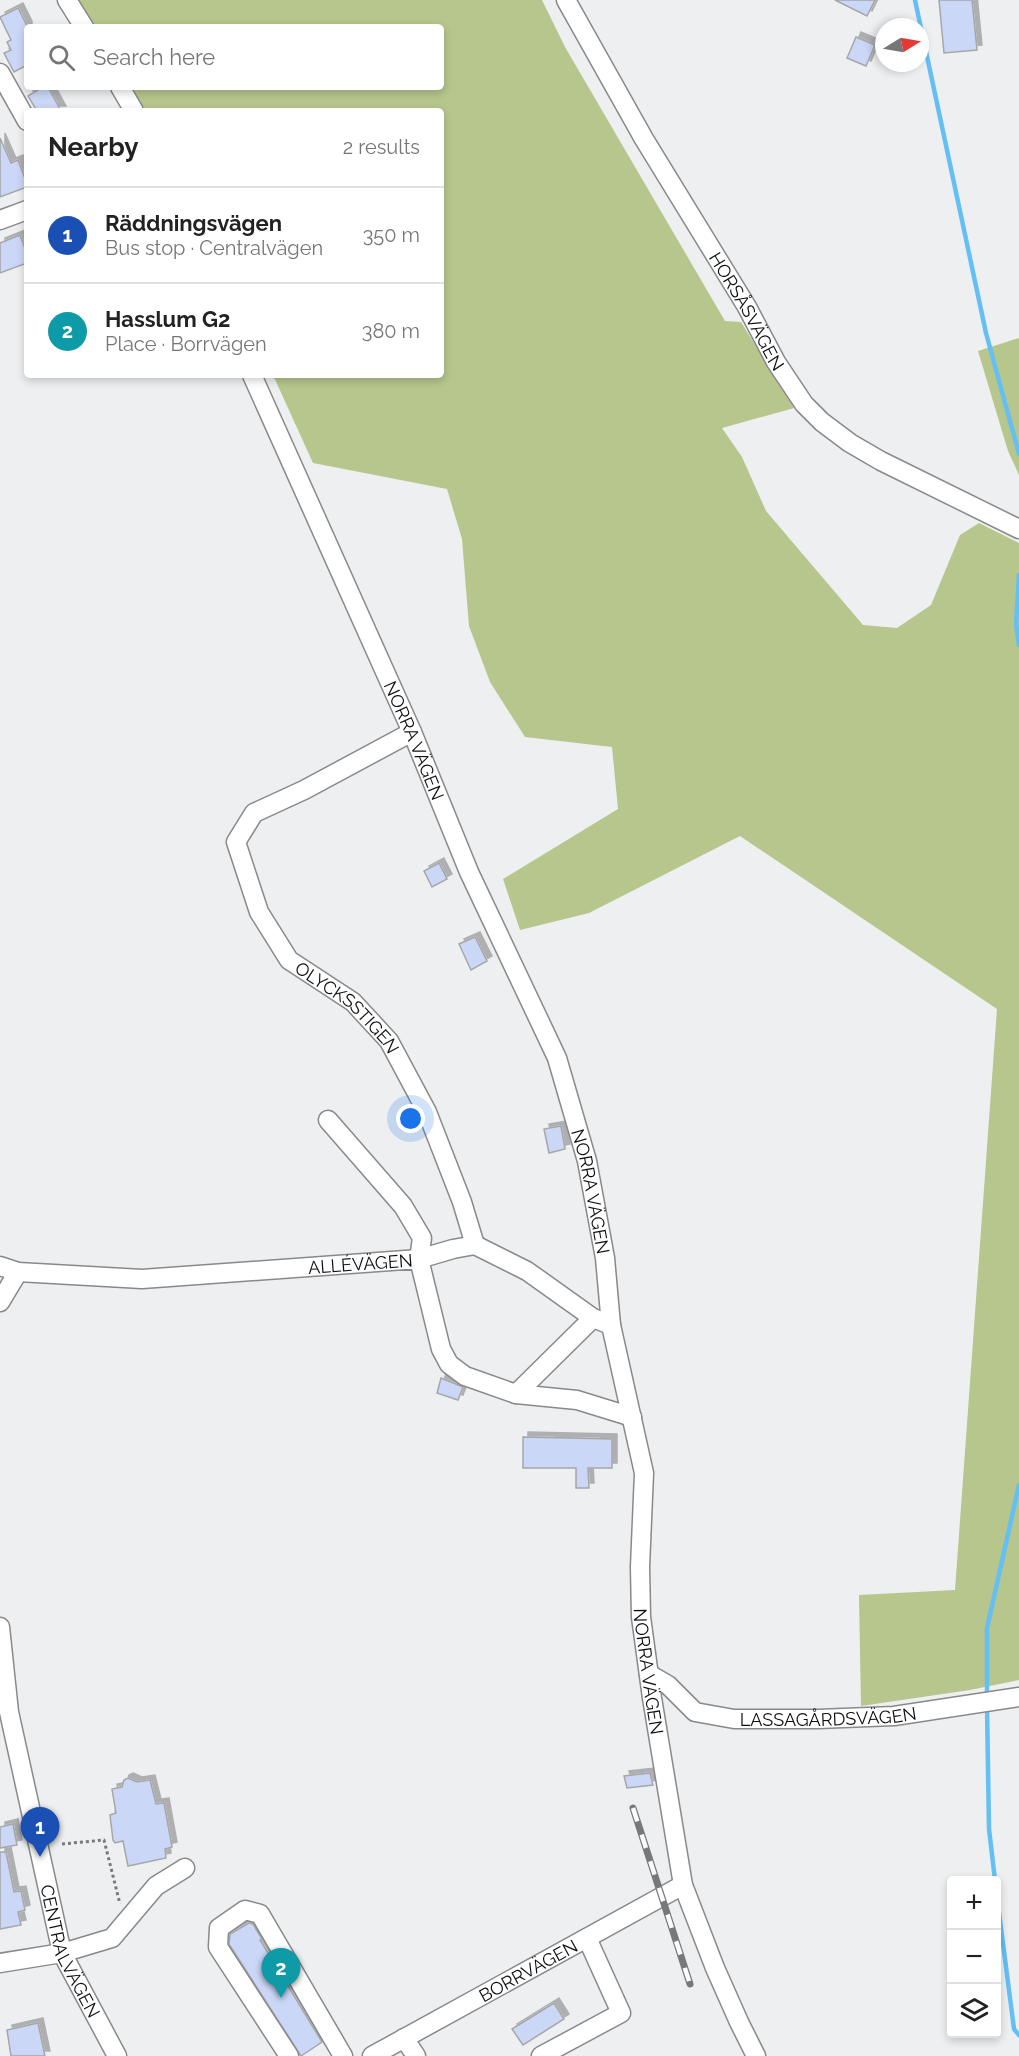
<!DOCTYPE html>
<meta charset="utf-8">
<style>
:root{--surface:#fff;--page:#f6f6f6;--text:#222;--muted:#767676;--line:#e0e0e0;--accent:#be321c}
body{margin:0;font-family:Raleway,sans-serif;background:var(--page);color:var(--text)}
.controls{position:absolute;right:18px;bottom:18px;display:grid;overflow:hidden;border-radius:6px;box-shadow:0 3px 9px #0003}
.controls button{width:54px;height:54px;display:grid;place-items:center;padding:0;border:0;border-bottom:2px solid var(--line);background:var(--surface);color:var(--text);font:30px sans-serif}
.compass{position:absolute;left:875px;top:18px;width:54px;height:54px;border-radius:50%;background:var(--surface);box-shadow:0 3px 9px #0003;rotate:79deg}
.you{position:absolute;left:411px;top:1119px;width:21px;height:21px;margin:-15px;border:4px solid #fff;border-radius:50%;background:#1a73e8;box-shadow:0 0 0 9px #1a73e833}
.badge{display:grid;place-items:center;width:39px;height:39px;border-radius:50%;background:var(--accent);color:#fff;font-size:20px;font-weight:700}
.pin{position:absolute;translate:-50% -50px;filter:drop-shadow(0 2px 3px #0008)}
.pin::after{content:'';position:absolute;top:32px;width:21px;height:18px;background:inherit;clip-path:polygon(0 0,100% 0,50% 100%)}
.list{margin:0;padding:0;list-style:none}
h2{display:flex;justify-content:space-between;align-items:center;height:78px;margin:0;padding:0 24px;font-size:26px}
h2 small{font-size:20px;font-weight:400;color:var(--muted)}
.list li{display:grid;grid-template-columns:39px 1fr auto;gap:18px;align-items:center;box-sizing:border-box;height:96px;padding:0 24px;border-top:2px solid var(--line)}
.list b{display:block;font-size:22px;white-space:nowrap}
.list p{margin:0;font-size:20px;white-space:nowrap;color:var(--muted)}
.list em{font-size:20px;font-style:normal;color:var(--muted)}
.icon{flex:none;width:33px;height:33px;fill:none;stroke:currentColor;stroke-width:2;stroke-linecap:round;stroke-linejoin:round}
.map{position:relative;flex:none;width:1019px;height:2056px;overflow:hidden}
.search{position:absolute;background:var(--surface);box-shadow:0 3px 9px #0003;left:24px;top:24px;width:420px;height:66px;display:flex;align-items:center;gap:15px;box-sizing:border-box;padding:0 21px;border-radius:6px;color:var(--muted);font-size:22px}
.panel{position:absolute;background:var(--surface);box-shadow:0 3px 9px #0003;left:24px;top:108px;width:420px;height:270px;border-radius:6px}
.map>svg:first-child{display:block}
</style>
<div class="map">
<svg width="1019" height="2056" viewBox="0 0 1019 2056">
<defs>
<filter id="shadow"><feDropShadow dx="5" dy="-5" stdDeviation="0" flood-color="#0004"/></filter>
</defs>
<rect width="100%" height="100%" fill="#eeeff1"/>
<g fill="#b6c68d">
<path d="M 75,0 L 542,0 L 565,47 L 725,321 L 741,322 L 794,408 L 722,428 L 742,457 L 766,511 L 863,625 L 897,628 L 931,605 L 960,535 L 979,523 L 1019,543 L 1019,1680 L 970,1690 L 861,1706 L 859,1595 L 955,1590 L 997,1009 L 740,836 L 589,913 L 520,930 L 503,879 L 618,809 L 612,747 L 525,737 L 490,682 L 469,626 L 462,539 L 447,489 L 313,463 L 273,375 L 441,375 L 441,111 L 140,111 L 126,87 L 441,87 L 441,27 L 91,27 Z"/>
<path d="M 1019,338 L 1019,475 L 1008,451 L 978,351 Z"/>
</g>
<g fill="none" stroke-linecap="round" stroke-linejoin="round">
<g stroke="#64bff5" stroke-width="4.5">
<path d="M 915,0 L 986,333 L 1019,454"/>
<path d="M 1019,575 L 1016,624 L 1019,645"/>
<path d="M 987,1698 L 987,1628 L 1019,1485"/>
<path d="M 987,1706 L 989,1829 L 995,1880"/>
<path d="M 996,1889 L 1014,2029 L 1019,2035"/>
</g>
</g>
<g fill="#cbd7f7" stroke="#a6a7a9" stroke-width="1.5" filter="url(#shadow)">
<path d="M 835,0 L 875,0 L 867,16 Z"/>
<path d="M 939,0 L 972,0 L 977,50 L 944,53 Z"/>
<path d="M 18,8 L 27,26 L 27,65 L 14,72 L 4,53 L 11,50 L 7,42 L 11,40 L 0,17 Z"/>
<path d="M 856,37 L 875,45 L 866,66 L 847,58 Z"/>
<path d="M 43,87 L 48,87 L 61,111 L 37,111 L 28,96 Z"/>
<path d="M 0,138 L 11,163 L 18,160 L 27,184 L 27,187 L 0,197 Z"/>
<path d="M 20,235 L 27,254 L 27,263 L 0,273 L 0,243 Z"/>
<path d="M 439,863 L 447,879 L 432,887 L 424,871 Z"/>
<path d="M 475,937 L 487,961 L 471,970 L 459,944 Z"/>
<path d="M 561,1126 L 565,1149 L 549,1153 L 544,1129 Z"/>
<path d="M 441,1378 L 463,1387 L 458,1400 L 437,1393 Z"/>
<path d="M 523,1437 L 612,1439 L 612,1468 L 588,1468 L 589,1488 L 576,1488 L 576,1468 L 523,1468 Z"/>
<path d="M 650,1773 L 653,1785 L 627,1788 L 624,1776 Z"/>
<path d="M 128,1778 L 137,1782 L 150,1780 L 156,1804 L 164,1803 L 172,1847 L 165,1849 L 166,1858 L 128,1866 L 123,1841 L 115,1843 L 113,1840 L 110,1815 L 116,1813 L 112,1789 L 122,1787 L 124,1780 Z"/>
<path d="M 13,1824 L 17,1845 L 0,1848 L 0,1827 Z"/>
<path d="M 0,1852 L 6,1852 L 14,1892 L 21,1891 L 25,1910 L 18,1912 L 21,1925 L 0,1929 Z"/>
<path d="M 249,1923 L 253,1924 L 262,1939 L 260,1940 L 322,2042 L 301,2056 L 229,1944 L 230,1934 Z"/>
<path d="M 554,2003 L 564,2019 L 523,2045 L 512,2029 Z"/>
<path d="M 38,2023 L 45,2056 L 11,2056 L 7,2030 Z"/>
</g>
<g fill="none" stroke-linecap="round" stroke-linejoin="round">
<g stroke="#89898c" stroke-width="21">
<g id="minor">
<path d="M 67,0 L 84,27"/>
<path id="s1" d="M 566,0 L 644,139 L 747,307 L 776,362 L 804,404 L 822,422 L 850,443 L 881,461 L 1019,529"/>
<path d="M 0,73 L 27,121"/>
<path d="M 120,87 L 134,111"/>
<path d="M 0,220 L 27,210"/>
<path id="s2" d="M 252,375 L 412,732 L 469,872 L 557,1058 L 587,1161 L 605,1258 L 611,1325 L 644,1473 L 640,1567 L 641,1617 L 652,1698 L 683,1885 L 715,1968 L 739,2022 L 756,2056"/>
<path id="s3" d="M 412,732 L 304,790 L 254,813 L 236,842 L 259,912 L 289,960 L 353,1002 L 389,1041 L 427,1112 L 462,1202 L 475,1245"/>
<path d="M 328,1120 L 403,1206 L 422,1238 L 419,1259"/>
<path d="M 419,1259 L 453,1249 L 475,1245 L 527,1271 L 593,1318 L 611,1325"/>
<path id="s4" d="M 0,1266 L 18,1272 L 142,1279 L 419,1259 L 441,1349 L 449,1364 L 465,1376 L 516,1394 L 577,1400 L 632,1417"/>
<path d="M 0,1302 L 18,1272"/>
<path d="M 516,1394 L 593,1318"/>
<path id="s5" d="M 0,1627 L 9,1712 L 62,1953 L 117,2056"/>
<path id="s6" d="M 649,1674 L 668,1685 L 695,1712 L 734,1719 L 818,1719 L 894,1716 L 1019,1697"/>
<path d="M 0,1963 L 62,1953 L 112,1938 L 156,1886 L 185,1868"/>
<path d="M 404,2038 L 416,2056"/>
<path d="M 289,2056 L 218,1947 L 219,1928 L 245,1910 L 260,1914 L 343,2056"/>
<path id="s7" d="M 372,2056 L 683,1885"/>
<path d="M 541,2056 L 621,2013 L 587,1938"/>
</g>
</g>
<path stroke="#797a7b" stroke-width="3" stroke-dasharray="3 3" stroke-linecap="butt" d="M 62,1844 L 104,1840 L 120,1904"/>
<use href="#minor" stroke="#fff" stroke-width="18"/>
<g stroke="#77787a" stroke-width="7">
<path id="rail" d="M 633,1808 L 690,1984"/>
</g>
<use href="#rail" stroke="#fbfcff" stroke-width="4.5" stroke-dasharray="14" stroke-linecap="butt"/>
</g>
<g text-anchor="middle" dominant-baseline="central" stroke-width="6" stroke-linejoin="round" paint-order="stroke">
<g font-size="18" fill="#0d0e0f" stroke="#fbfcff">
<text stroke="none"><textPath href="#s1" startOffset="360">HORSÅSVÄGEN</textPath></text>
<text stroke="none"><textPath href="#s2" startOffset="400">NORRA VÄGEN</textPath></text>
<text stroke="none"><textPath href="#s3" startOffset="418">OLYCKSSTIGEN</textPath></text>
<text stroke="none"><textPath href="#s2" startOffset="886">NORRA VÄGEN</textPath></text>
<text stroke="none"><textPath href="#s4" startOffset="362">ALLÉVÄGEN</textPath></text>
<text stroke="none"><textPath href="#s2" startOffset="1372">NORRA VÄGEN</textPath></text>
<text stroke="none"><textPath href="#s6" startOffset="194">LASSAGÅRDSVÄGEN</textPath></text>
<text stroke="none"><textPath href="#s5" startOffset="333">CENTRALVÄGEN</textPath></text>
<text stroke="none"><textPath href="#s7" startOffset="178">BORRVÄGEN</textPath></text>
</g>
</g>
</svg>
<div class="controls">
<button>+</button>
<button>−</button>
<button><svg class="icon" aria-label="layers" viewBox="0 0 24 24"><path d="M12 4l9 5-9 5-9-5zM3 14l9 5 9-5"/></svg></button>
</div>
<svg class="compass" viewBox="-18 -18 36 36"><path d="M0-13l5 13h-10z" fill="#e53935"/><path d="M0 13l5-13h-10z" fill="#767676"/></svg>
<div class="you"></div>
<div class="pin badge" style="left:40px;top:1857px;background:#1a4fb4">1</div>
<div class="pin badge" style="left:281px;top:1998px;background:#0f9aa8">2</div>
<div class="search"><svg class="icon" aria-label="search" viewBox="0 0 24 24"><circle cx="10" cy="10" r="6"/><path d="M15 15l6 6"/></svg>Search here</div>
<section class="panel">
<h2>Nearby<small>2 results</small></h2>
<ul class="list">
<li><span class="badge" style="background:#1a4fb4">1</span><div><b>Räddningsvägen</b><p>Bus stop · Centralvägen</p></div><em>350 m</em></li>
<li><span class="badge" style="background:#0f9aa8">2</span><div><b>Hasslum G2</b><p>Place · Borrvägen</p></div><em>380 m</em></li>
</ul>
</section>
</div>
